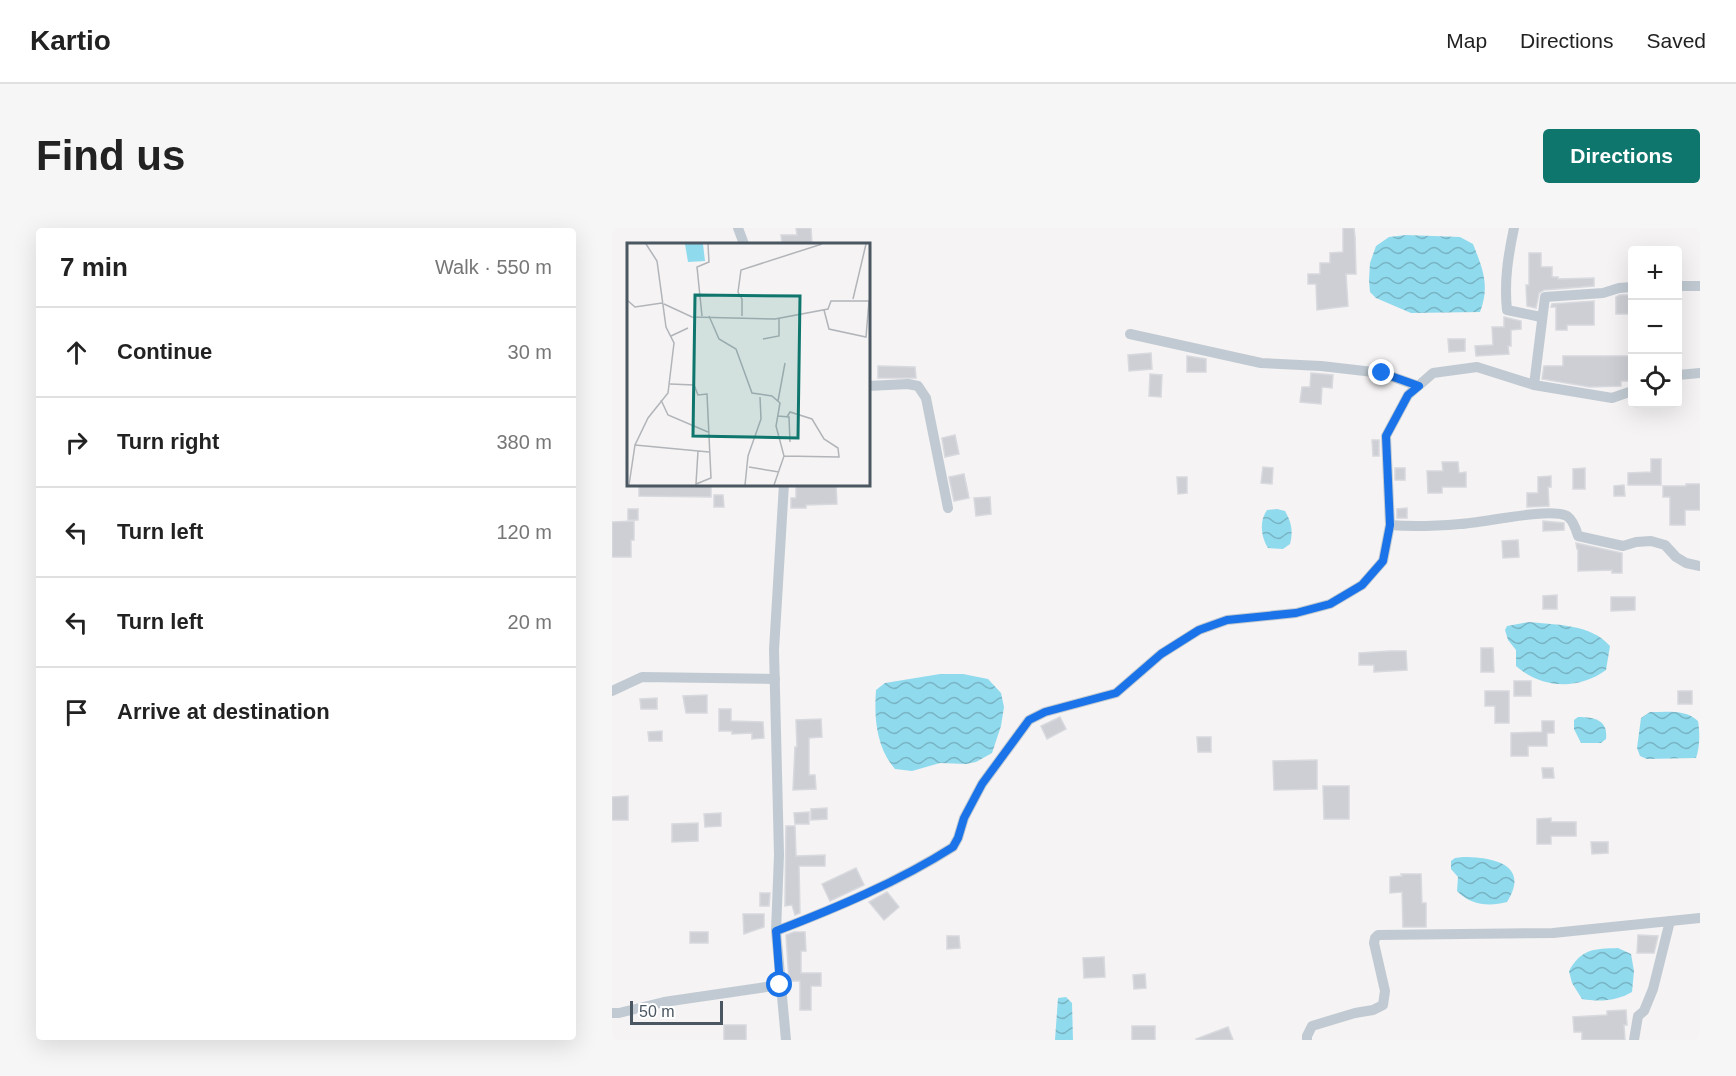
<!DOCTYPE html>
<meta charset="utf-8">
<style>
:root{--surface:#fff;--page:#f6f6f6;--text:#222;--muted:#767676;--line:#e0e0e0;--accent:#0f766e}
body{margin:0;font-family:Helvetica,sans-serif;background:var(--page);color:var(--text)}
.controls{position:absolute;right:18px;top:18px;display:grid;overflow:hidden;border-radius:6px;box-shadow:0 6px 24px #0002}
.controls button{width:54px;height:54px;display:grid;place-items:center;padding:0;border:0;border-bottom:2px solid var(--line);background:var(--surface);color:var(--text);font:30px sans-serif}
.scale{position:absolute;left:18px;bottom:15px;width:93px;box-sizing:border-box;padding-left:6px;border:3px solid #4a5661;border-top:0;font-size:16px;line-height:21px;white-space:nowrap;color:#4a5661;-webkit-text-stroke:4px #fff;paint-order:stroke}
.stop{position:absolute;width:18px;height:18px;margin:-14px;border:4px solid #1a73e8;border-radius:50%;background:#fff}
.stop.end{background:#1a73e8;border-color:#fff;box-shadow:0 2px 6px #0008}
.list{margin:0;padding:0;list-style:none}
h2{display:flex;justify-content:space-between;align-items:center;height:78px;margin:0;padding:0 24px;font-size:26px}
h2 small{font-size:20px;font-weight:400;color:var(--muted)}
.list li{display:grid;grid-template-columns:39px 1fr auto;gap:18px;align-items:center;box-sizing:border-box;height:90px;padding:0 24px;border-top:2px solid var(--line)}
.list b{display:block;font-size:22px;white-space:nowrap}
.list em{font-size:20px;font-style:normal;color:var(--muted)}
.icon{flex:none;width:33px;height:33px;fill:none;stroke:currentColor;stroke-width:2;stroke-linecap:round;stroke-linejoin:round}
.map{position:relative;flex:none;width:1088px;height:812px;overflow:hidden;border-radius:6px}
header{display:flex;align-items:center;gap:36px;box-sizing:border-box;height:84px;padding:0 30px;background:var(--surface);border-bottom:2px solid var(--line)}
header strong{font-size:28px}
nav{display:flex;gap:33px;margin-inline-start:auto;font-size:21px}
.intro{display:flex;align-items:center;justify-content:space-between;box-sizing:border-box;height:144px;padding:0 36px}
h1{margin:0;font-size:42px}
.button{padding:15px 27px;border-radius:6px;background:var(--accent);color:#fff;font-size:21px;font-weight:700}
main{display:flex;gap:36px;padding:0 36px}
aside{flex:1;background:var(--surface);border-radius:6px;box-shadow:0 6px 24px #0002}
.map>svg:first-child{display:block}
</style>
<header>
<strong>Kartio</strong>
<nav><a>Map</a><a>Directions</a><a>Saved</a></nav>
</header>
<div class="intro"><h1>Find us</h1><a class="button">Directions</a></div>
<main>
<aside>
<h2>7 min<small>Walk · 550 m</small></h2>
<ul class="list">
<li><svg class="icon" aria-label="ahead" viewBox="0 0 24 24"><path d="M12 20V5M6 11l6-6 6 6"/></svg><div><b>Continue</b></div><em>30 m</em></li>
<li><svg class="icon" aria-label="right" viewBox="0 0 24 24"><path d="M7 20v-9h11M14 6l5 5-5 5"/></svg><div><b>Turn right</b></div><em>380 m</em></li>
<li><svg class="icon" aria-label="left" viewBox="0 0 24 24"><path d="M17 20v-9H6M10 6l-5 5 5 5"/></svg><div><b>Turn left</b></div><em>120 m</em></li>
<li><svg class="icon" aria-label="left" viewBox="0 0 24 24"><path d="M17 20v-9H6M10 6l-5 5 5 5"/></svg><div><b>Turn left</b></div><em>20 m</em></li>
<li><svg class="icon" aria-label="arrive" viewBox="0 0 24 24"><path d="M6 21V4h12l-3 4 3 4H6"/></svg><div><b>Arrive at destination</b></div></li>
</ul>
</aside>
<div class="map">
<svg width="1088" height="812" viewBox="0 0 1088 812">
<defs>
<pattern id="water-waves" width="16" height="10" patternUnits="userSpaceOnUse" patternTransform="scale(1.5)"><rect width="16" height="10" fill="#90daee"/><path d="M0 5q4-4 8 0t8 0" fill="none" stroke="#78b4c4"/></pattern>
</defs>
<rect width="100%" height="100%" fill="#f5f3f3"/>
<g fill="url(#water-waves)">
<path d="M 794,7 L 848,9 L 861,16 C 871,41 878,58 868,84 L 799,85 L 764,70 L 758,64 L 757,52 L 758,35 L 764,18 L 777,9 Z"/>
<path d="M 665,281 L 673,283 C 680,295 681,304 678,316 L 671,321 L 656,320 C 649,309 647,293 655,282 Z"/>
<path d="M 917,394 C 945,397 979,396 998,418 L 994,442 C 967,462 930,461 904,438 L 904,422 L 896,412 L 893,402 L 895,398 Z"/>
<path d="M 328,446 L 351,446 L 376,451 L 389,465 L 392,479 L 389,498 L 380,525 L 364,534 L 354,536 L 328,535 L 300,543 L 283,541 C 264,519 262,490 264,462 L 273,455 Z"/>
<path d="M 1038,484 C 1054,484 1074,481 1086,493 C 1088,505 1088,519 1084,530 L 1035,531 L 1028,528 L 1025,520 L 1029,490 Z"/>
<path d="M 966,489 C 983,489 996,492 994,511 L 989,515 L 969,515 L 962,501 L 962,492 Z"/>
<path d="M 851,629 C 880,629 919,636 895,674 C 877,679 858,677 845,663 L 846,649 L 839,641 L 839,633 L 843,630 Z"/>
<path d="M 1006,720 L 1019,726 L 1022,743 L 1020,764 C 1005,773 987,774 970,771 L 960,755 L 957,743 C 970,720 982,721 1006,720 Z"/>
<path d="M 454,769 L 460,775 L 461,812 L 443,812 L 446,770 Z"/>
</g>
<g fill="#cdcfd5" stroke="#d7d9de" stroke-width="1.5">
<path d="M 184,0 L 199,0 L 200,16 L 170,16 L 169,7 L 185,7 Z"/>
<path d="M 731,0 L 742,0 L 743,9 L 744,46 L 734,46 L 736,78 L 705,82 L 704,56 L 696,56 L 696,46 L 708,46 L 708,35 L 718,35 L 718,25 L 731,24 Z"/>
<path d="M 917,25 L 929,25 L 929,39 L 940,39 L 940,49 L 946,49 L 946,51 L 982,50 L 982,58 L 932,62 L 927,65 L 924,80 L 915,78 L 914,57 L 917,57 Z"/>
<path d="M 1008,67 L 1020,67 L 1020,86 L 1004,86 L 1004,69 Z"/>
<path d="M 982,73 L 982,97 L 955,97 L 955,102 L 944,102 L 944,79 L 939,79 L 940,76 Z"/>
<path d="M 892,89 L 909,93 L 909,101 L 899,102 L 899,118 L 896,118 L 897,126 L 864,128 L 863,118 L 881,117 L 880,99 L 892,99 Z"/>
<path d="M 836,111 L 853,111 L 853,123 L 837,124 Z"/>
<path d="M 539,125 L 540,141 L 517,143 L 516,127 Z"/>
<path d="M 575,128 L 594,131 L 594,144 L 575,144 Z"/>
<path d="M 951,128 L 1020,128 L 1020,153 L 1009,153 L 1009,158 L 978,159 L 930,151 L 932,138 L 951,138 Z"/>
<path d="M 266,138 L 303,139 L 304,150 L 266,150 Z"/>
<path d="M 699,145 L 721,147 L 720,160 L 710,159 L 709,176 L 688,174 L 690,159 L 698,159 Z"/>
<path d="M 538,146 L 550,147 L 549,169 L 537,168 Z"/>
<path d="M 343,207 L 347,226 L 333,229 L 330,210 Z"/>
<path d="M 760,212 L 767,212 L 767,228 L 761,228 Z"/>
<path d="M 1039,231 L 1049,231 L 1049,257 L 1016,257 L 1016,245 L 1039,244 Z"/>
<path d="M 830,234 L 846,234 L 847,245 L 854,244 L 854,259 L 830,259 L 830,265 L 816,265 L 815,243 L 831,243 Z"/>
<path d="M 651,239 L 661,240 L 660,256 L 649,255 Z"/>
<rect x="783" y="240" width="10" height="12"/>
<path d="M 973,240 L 973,261 L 961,261 L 961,241 Z"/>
<path d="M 352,246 L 357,270 L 342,273 L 337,249 Z"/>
<path d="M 939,248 L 939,259 L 936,259 L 937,278 L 915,279 L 915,265 L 926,265 L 926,249 Z"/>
<path d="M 565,249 L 575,249 L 575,265 L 566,266 Z"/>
<path d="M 27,256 L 99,256 L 99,269 L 27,268 Z"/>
<path d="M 184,256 L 224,256 L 225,276 L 194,277 L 194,280 L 179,280 L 179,270 L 184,270 Z"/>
<path d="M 1074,256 L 1088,256 L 1088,282 L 1073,282 L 1073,297 L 1058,297 L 1058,269 L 1051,269 L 1051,258 L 1074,258 Z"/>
<path d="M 1012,257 L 1013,268 L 1002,268 L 1002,258 Z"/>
<path d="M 102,267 L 111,267 L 112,279 L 102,279 Z"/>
<path d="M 378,269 L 379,286 L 364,288 L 362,270 Z"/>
<path d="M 795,280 L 795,290 L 785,290 L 785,281 Z"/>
<rect x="16" y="281" width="10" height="11"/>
<path d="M 22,293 L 22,312 L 19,312 L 19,329 L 0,329 L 0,294 Z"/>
<path d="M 931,293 L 952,295 L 952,302 L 931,303 Z"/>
<path d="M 906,312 L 907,329 L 891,330 L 890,313 Z"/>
<path d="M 964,315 L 1010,325 L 1010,345 L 1000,345 L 1000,342 L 966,343 L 966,321 L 965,321 Z"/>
<path d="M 945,367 L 945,381 L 931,381 L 931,368 Z"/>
<path d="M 999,369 L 1023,369 L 1023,382 L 999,383 Z"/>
<path d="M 869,420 L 881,420 L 882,444 L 869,444 Z"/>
<path d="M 778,423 L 794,423 L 795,442 L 762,444 L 762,437 L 747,437 L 747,425 Z"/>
<rect x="902" y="453" width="17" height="15"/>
<path d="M 873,463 L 897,463 L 897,495 L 883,495 L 883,478 L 873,478 Z"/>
<rect x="1066" y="463" width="14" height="13"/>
<path d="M 95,467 L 95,485 L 74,485 L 71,468 Z"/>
<path d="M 45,470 L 45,481 L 29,481 L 28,471 Z"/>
<path d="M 107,481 L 119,481 L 119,493 L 151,494 L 152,510 L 140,511 L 140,505 L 120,506 L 120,503 L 107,503 Z"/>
<path d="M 448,489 L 454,501 L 435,511 L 429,498 Z"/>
<path d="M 209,491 L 210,509 L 197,510 L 197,547 L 203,547 L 204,561 L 181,562 L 183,519 L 185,519 L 184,492 Z"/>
<path d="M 930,493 L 942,493 L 942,505 L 935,505 L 935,518 L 916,518 L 916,528 L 899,528 L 899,505 L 930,504 Z"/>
<path d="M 50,503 L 50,513 L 37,513 L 36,504 Z"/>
<path d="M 585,509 L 599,509 L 599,524 L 586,524 Z"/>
<path d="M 705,532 L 705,561 L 662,562 L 661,533 Z"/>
<path d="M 930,540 L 941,540 L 942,550 L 931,550 Z"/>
<path d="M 711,558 L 737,558 L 737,591 L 712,591 Z"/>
<path d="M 16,568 L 16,592 L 0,592 L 0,569 Z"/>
<path d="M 215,580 L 215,591 L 199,592 L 199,581 Z"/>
<path d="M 197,584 L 197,596 L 183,596 L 182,585 Z"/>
<path d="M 109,585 L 109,598 L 93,599 L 92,586 Z"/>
<path d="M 939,590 L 939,594 L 964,594 L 964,608 L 939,608 L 939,616 L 925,616 L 925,591 Z"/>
<path d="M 86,595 L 86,613 L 60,614 L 60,596 Z"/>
<path d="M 174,598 L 183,598 L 184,628 L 213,627 L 213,638 L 187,638 L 188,685 L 183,687 L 180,677 L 173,678 Z"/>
<path d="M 979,614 L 996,614 L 996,625 L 980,626 Z"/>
<path d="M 244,640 L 252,657 L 218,673 L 210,656 Z"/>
<path d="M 789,646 L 809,646 L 810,675 L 814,675 L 814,699 L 791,699 L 790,664 L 778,665 L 778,649 L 790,648 Z"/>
<path d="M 275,664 L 287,679 L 272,692 L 257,674 Z"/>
<path d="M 148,665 L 158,665 L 157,678 L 148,678 Z"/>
<path d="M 131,686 L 152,686 L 152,699 L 132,706 Z"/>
<rect x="78" y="704" width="18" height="11"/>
<path d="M 182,704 L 193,704 L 194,723 L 189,723 L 189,745 L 209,745 L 209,758 L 199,758 L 199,782 L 188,782 L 188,753 L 177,753 L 174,707 Z"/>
<path d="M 1026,707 L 1046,708 L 1042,725 L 1025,725 Z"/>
<path d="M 335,708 L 347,708 L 348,720 L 335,721 Z"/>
<path d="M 492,729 L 493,749 L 472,750 L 471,730 Z"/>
<path d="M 533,746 L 534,760 L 522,761 L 521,747 Z"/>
<path d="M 1014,782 L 1015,797 L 1012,797 L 1013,812 L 970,812 L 970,804 L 962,804 L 961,789 L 995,787 L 995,783 Z"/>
<rect x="112" y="797" width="22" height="15"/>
<rect x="520" y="798" width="23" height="14"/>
<path d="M 616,799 L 621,812 L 585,812 L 584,811 Z"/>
</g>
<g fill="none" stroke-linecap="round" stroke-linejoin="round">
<g stroke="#c1cad2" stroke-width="10">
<path d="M 126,0 L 132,16"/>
<path d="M 902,0 C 896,28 892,54 895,82 L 929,89"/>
<path d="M 1066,58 L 1088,58"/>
<path d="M 518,106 L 649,135 L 709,138 L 770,145 L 806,158"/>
<path d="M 1066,147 L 1088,145"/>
<path d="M 922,157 L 933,69 L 991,65 L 1007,60 L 1020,59"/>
<path d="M 256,158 L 296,156 L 306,158 L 314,170 L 336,280"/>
<path d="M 172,256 L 162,422 L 167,627 L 164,703 L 174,812"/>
<path d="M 778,297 C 800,299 825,298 848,296 C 871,295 937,279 955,288 C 961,292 964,301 966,308 L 1011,318 L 1024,314 L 1039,313 L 1053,317 L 1064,329 L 1074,335 L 1088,338"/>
<path d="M 0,463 L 30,449 L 163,451"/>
<path d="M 164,703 C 224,680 286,654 341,619 L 346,610 L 352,590 L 370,556 L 417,492 L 433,484 L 504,465 L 549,426 L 587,402 L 615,392 L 684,385 L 718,376 L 750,357 L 771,333 L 778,297 L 774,208 L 796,167 L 821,145 L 865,139 L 922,157 L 1000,170 L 1020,163"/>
<path d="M 0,785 L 7,785 L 52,774 L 168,757"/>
<path d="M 695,812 L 695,808 L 700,798 L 743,785 L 761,782 L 771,777 L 773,763 L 762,715 L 763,710 L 766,707 L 941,705 L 1088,690"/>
<path d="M 1022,812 L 1026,788 L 1032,783 L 1041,761 L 1058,693"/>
</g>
</g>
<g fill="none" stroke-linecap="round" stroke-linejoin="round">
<path stroke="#1a73e8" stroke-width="8" d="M 168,757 L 164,703 C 224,680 286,654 341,619 L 346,610 L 352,590 L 370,556 L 417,492 L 433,484 L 504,465 L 549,426 L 587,402 L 615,392 L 684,385 L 718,376 L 750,357 L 771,333 L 778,297 L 774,208 L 796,167 L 807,158 L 770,145"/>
</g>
<g transform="translate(15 15)">
<rect width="243" height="243" fill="#f5f3f3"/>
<path d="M 58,1 L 76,1 L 78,18 L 61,19 Z" fill="#90daee"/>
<path fill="none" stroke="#b1b4b9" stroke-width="1.5" d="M 226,56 L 239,1M 0,57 L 8,64 L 35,60M 37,61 L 65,74 L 148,76 L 201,66 L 204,58 L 243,58M 197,67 L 202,86 L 239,94 L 242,58M 75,73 L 70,24 L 82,19 L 81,1M 82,73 L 92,96 L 109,106 L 125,150 L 145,153 L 153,160 L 149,183 L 157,213 L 147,242M 115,73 L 115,56 L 111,49 L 114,27 L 195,1M 44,93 L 61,85M 136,96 L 152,93 L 152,75M 43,141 L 67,142 L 71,152 L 80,151 L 84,235 L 69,241 L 71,208M 34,157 L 41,172 L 81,189M 151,158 L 158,120M 151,173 L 162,174 L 163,199M 8,202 L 82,209M 157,213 L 212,214 L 211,205 L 197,196 L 185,176 L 163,169 L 160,174M 122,224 L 152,229M 2,242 L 8,202 L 21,175 L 41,150 L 47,100 L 39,84 L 30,18 L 19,1M 118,242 L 121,213 L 134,176 L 133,154"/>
<path fill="#0f766e" fill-opacity="0.15" stroke="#0f766e" stroke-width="3" d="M 68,52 L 173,53 L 171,195 L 66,193 Z"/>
<rect width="243" height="243" fill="none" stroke="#4a5661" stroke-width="3"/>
</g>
</svg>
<div class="controls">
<button>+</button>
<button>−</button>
<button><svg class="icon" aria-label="locate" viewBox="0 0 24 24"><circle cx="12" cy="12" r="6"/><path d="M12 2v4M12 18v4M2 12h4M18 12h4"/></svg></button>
</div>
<div class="scale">50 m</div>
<div class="stop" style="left:168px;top:757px"></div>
<div class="stop end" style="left:770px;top:145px"></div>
</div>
</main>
